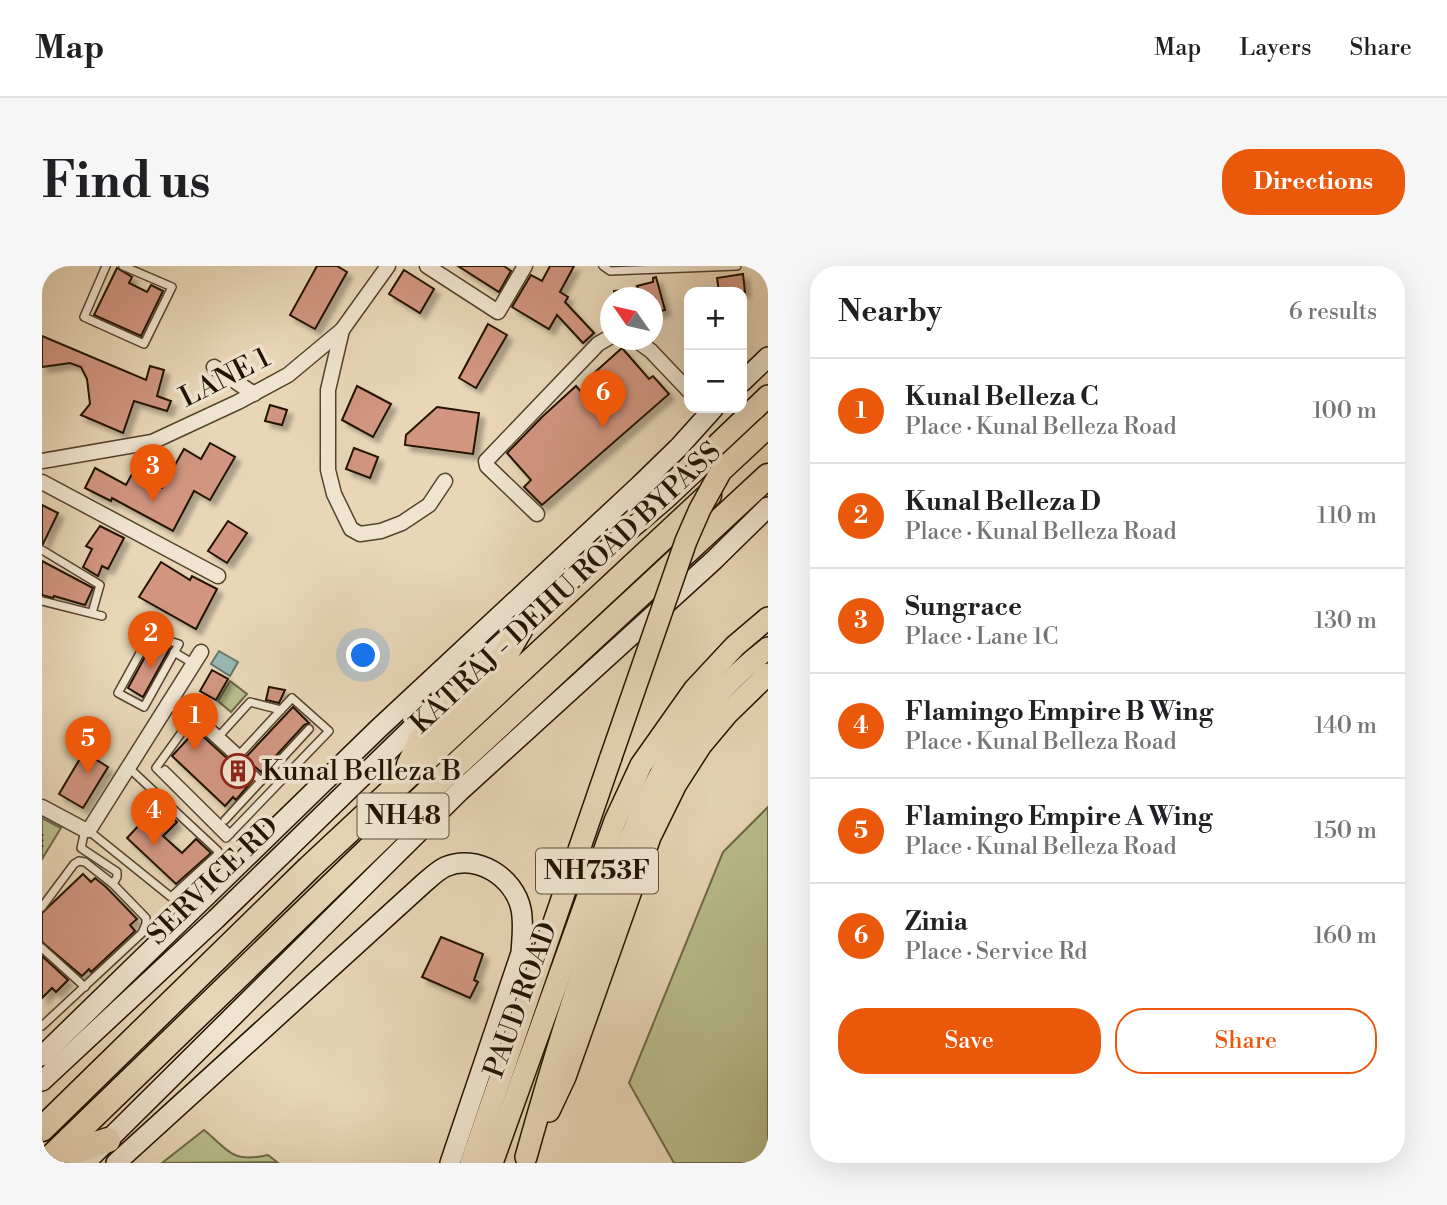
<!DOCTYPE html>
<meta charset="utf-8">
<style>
:root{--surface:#fff;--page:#f6f6f6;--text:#202124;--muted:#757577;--line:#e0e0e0;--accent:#ea580c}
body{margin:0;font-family:"Libre Bodoni",serif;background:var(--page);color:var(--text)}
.controls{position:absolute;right:21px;top:21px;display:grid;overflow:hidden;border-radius:14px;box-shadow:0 7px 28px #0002}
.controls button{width:63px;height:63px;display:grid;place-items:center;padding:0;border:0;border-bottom:2px solid var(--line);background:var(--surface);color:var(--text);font:35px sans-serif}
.compass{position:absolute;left:558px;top:21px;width:63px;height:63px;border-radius:50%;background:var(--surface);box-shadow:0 7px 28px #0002;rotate:304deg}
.you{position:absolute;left:322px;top:390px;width:24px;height:24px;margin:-18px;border:5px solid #fff;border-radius:50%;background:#1a73e8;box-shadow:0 0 0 10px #1a73e833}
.badge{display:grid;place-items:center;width:46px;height:46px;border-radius:50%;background:var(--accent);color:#fff;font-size:23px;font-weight:700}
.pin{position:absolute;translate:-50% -58px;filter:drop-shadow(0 2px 4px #0008)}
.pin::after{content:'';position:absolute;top:37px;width:24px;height:21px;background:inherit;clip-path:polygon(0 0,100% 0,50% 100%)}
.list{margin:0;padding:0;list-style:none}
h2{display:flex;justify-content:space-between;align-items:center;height:91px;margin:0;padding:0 28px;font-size:30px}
h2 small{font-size:23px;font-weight:400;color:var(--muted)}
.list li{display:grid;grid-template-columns:46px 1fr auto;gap:21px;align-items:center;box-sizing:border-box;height:105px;padding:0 28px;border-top:2px solid var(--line)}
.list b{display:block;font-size:26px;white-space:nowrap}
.list p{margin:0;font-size:23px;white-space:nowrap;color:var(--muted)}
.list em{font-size:23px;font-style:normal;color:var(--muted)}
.actions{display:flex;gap:14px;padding:21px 28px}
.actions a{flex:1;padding:16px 0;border:2px solid var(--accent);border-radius:28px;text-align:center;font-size:24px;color:var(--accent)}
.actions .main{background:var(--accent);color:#fff}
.map{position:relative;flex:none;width:726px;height:897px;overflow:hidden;border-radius:28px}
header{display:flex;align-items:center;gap:42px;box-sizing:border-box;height:98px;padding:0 35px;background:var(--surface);border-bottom:2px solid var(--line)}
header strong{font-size:33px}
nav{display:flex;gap:38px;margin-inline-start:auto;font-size:24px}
.intro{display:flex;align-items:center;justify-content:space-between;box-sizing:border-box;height:168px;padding:0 42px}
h1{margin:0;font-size:49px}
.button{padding:18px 32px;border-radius:28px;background:var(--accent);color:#fff;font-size:24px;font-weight:700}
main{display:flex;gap:42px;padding:0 42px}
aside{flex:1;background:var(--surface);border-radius:28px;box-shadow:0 7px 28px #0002}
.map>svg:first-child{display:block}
</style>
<header>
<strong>Map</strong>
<nav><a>Map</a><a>Layers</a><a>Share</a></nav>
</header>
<div class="intro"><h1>Find us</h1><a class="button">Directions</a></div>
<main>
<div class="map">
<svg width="726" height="897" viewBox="0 0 726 897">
<defs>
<filter id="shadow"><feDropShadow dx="5.5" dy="5.5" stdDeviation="2" flood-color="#0004"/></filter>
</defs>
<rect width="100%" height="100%" fill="#e8d6b7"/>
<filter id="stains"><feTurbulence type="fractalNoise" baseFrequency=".00286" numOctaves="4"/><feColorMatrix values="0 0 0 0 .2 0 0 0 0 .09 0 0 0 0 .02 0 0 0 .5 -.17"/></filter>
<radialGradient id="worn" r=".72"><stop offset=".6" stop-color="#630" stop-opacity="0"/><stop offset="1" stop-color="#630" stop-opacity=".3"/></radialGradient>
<g fill="#b8bd8d" stroke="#6e6846" stroke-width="2">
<path d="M 188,415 L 205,428 L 189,446 L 176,435 Z"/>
<path d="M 726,541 L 726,897 L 632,897 L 587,817 L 681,586 Z"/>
<path d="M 0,552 L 19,562 L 0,593 Z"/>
<path d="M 162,864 C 189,886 189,897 226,889 L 235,896 L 120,897 Z"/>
</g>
<path fill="#98b8b3" stroke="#69766b" stroke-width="2" d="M 177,385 L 196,396 L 188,410 L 169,398 Z"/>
<g fill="#d19580" stroke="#231200" stroke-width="2" filter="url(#shadow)">
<path d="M 275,0 L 295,0 L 305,6 L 273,63 L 248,49 Z"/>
<path d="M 416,0 L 462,0 L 469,5 L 457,26 Z"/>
<path d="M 508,0 L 532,0 L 518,26 L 526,31 L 523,36 L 552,67 L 541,77 L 515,49 L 507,63 L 470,41 L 489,9 L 500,15 Z"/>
<path d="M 75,2 L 90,11 L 87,17 L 105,26 L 109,19 L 121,25 L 99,70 L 52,49 Z"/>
<path d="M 362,4 L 392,23 L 378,47 L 347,28 Z"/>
<path d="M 701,8 L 703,26 L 677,26 L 675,12 Z"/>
<path d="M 614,11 L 623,44 L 611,47 L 611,32 L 573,32 L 572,25 L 596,22 L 595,20 L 611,16 L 611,12 Z"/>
<path d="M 446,58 L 465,69 L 434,122 L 417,112 Z"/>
<path d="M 0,70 L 104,114 L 108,100 L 122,104 L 115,130 L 129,135 L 125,145 L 92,135 L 81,167 L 39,149 L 48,138 L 45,113 L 39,101 L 28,97 L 0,101 Z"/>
<path d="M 580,82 L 607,113 L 611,110 L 627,128 L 500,239 L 482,221 L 489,214 L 465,187 L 500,151 L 534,120 L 562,152 L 578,138 L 552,107 Z"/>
<path d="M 315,120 L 349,138 L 331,171 L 300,154 Z"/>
<path d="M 228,139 L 245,144 L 240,159 L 223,155 Z"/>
<path d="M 395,141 L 437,147 L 431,188 L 363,179 L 364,169 Z"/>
<path d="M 168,177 L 193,191 L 168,234 L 152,225 L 131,265 L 70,232 L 69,235 L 43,222 L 53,202 L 84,219 L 91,206 L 120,222 L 142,183 L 159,193 Z"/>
<path d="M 312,182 L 336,191 L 328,212 L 304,203 Z"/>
<path d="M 0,239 L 16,247 L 1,278 L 0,278 Z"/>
<path d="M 186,255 L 205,267 L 185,297 L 166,285 Z"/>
<path d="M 58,260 L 82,272 L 66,303 L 60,300 L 56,310 L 41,301 L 50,283 L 44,280 Z"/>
<path d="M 0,295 L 51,322 L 43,339 L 12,330 L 11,332 L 0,329 Z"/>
<path d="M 119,296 L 148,314 L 150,310 L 175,323 L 154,363 L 97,331 Z"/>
<path d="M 111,376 L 128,382 L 101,431 L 86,422 Z"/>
<path d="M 170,404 L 186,413 L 174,434 L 158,425 Z"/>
<path d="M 227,421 L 243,424 L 237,437 L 224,434 Z"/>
<path d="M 251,441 L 267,457 L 262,459 L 219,506 L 203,492 Z"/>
<path d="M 154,464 L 210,515 L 194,534 L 191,531 L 183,540 L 130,490 Z"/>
<path d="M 42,486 L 66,501 L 41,542 L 17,528 Z"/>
<path d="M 116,539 L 135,556 L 121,570 L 140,587 L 154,573 L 169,587 L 134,618 L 85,572 Z"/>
<path d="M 41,608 L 49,616 L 53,612 L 64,621 L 95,653 L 88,659 L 93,665 L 49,706 L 47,703 L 40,710 L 0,676 L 0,647 Z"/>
<path d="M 399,671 L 441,688 L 432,714 L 436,716 L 428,732 L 380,711 Z"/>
<path d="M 0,690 L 26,714 L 14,726 L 10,722 L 0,732 Z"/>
</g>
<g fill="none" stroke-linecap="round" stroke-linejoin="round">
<g stroke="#54432e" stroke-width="10">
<g id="lane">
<path d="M 64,0 L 42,51 L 102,78 L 130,21 L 81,0"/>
<path d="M 561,0 L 568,5 L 695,0"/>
<path d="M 0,284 L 58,319 L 50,347"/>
<path d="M 0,335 L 60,350"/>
<path d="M 108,369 L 137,378 L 102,441 L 76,427 Z"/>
<path d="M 132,386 L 152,398"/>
<path d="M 127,439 L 150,452 L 219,515 L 267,463"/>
<path d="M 150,452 L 114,502 L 184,572 L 287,465 L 250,432 L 198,488 L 162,455"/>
<path d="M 178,469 L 208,436 L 239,444"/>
<path d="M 123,504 L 188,568"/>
<path d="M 183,554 L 219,515"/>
<path d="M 43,564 L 39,582 L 75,606 L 75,611 L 71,618"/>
<path d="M 47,565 L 129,631 L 175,589 L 176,585 L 87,502"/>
<path d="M 0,641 L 32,598 L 37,595 L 43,596 L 71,618 L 104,652 L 104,658 L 100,667 L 0,760"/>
<path d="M 0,682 L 43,721"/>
</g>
</g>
<g stroke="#54432e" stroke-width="17">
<g id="street">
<path d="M 385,0 L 456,46 L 483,0"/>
<path d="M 300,64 L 286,124 L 286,204 L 292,228 L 309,263 L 318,268 L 339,265 L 360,257 L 387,239 L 403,215"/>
<path d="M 594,74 L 609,85 L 647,125"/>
<path d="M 172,101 L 212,128"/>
<path d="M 0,195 L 110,176 L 196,136 L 246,109 L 300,64 L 346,0"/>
<path d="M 0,216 L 176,310"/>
<path d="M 495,248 L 445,200 L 444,195 L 556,78 L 568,71"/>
<path d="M 0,541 L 43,564 L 47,564 L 159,386"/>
</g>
</g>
<g stroke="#231200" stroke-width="22">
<g id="secondary">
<path d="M 700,116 L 726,91"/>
<path d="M 0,790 L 336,463 L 598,219 L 636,182 L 672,142"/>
<path d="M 0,815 L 174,653 L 407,426 L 529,314 L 624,233 L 659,200"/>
<path d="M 43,897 L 418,525 L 672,294 L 726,241"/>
<path d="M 74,897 L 382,617 C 388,612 395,605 403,601 C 435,587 472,611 479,643 C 482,658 480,672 479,687 L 408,897"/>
</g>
</g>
<g stroke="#231200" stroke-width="24">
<g id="primary">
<path d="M 659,200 L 676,178 L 726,130"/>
<path d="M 507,845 L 523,811 L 608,571 L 634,518 L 659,479 L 685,448 L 726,408"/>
<path d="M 484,891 C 507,809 531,728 561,648 C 578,602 593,554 617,511 C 644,461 682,416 726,382"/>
<path d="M 429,897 L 569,491"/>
<path d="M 450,897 L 573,555 L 599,499 L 652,424 L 693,380 L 726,352"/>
</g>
</g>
<g stroke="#231200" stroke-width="27">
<g id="highway">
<path d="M 367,499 L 379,474 L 464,388 L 482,357"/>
<path d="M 0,863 L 267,602 L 667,229"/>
<path d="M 14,891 L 66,874"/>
<path d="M 3,897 L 413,500 L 726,210"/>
</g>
</g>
<path stroke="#231200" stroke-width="2.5" stroke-dasharray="2 3.5" stroke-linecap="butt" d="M 0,568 L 0,582"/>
<use href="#lane" stroke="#f0e4d0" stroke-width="7"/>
<use href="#street" stroke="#f0e4d0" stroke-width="14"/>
<use href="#secondary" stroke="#f0e4d0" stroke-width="19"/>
<use href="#primary" stroke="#e8d6b7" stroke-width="21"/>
<use href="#highway" stroke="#e8d6b7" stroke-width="24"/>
<g stroke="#231200" stroke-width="24" stroke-linecap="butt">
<path id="primary-bridge" d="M 569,491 L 644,275 L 658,243 L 679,205 L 726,161"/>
</g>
<use href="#primary-bridge" stroke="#e8d6b7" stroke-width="21"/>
</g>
<defs>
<g id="building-ring" transform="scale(1.75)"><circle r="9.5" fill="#f0e4d0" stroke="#8f2418" stroke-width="1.5"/><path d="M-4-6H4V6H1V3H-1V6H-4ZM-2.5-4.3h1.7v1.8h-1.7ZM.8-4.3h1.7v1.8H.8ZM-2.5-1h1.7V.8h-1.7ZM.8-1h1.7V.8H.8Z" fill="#8f2418"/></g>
</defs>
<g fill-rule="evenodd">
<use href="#building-ring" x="196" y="505"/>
</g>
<g text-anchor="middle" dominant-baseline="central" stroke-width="7" stroke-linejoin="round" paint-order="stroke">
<g fill="#f0e4d0" stroke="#60513e" stroke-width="2">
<rect x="315.5" y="527.5" width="91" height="45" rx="5"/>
<rect x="494" y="582.5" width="122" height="45" rx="5"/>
</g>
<g font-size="26" font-weight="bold" fill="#231200">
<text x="361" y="550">NH48</text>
<text x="555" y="605">NH753F</text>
</g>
<g font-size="28" fill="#231200" stroke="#f0e4d0">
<text transform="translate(183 112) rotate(-27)">LANE 1</text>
<text transform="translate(524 322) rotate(-43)">KATRAJ - DEHU ROAD BYPASS</text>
<text transform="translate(171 615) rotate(-44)">SERVICE RD</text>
<text transform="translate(479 734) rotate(-70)">PAUD ROAD</text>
</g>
<g font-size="28" fill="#231200" stroke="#f0e4d0" text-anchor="start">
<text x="220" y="505">Kunal Belleza B</text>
</g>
</g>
<rect width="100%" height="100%" filter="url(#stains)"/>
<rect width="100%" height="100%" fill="url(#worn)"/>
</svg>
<div class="controls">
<button>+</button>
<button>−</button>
</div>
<svg class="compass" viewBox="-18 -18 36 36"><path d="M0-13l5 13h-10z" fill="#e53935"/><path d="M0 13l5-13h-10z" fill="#757577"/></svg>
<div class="you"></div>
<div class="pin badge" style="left:153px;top:485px">1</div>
<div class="pin badge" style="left:109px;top:403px">2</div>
<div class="pin badge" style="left:111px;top:236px">3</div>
<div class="pin badge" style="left:112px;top:580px">4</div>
<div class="pin badge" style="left:46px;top:508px">5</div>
<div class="pin badge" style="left:561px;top:162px">6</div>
</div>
<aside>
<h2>Nearby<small>6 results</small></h2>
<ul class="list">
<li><span class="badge">1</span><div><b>Kunal Belleza C</b><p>Place · Kunal Belleza Road</p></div><em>100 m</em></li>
<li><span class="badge">2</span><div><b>Kunal Belleza D</b><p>Place · Kunal Belleza Road</p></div><em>110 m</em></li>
<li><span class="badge">3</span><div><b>Sungrace</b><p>Place · Lane 1C</p></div><em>130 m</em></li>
<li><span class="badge">4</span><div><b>Flamingo Empire B Wing</b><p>Place · Kunal Belleza Road</p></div><em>140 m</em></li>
<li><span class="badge">5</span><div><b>Flamingo Empire A Wing</b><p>Place · Kunal Belleza Road</p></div><em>150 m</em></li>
<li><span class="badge">6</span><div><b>Zinia</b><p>Place · Service Rd</p></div><em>160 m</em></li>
</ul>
<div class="actions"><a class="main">Save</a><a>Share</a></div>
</aside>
</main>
